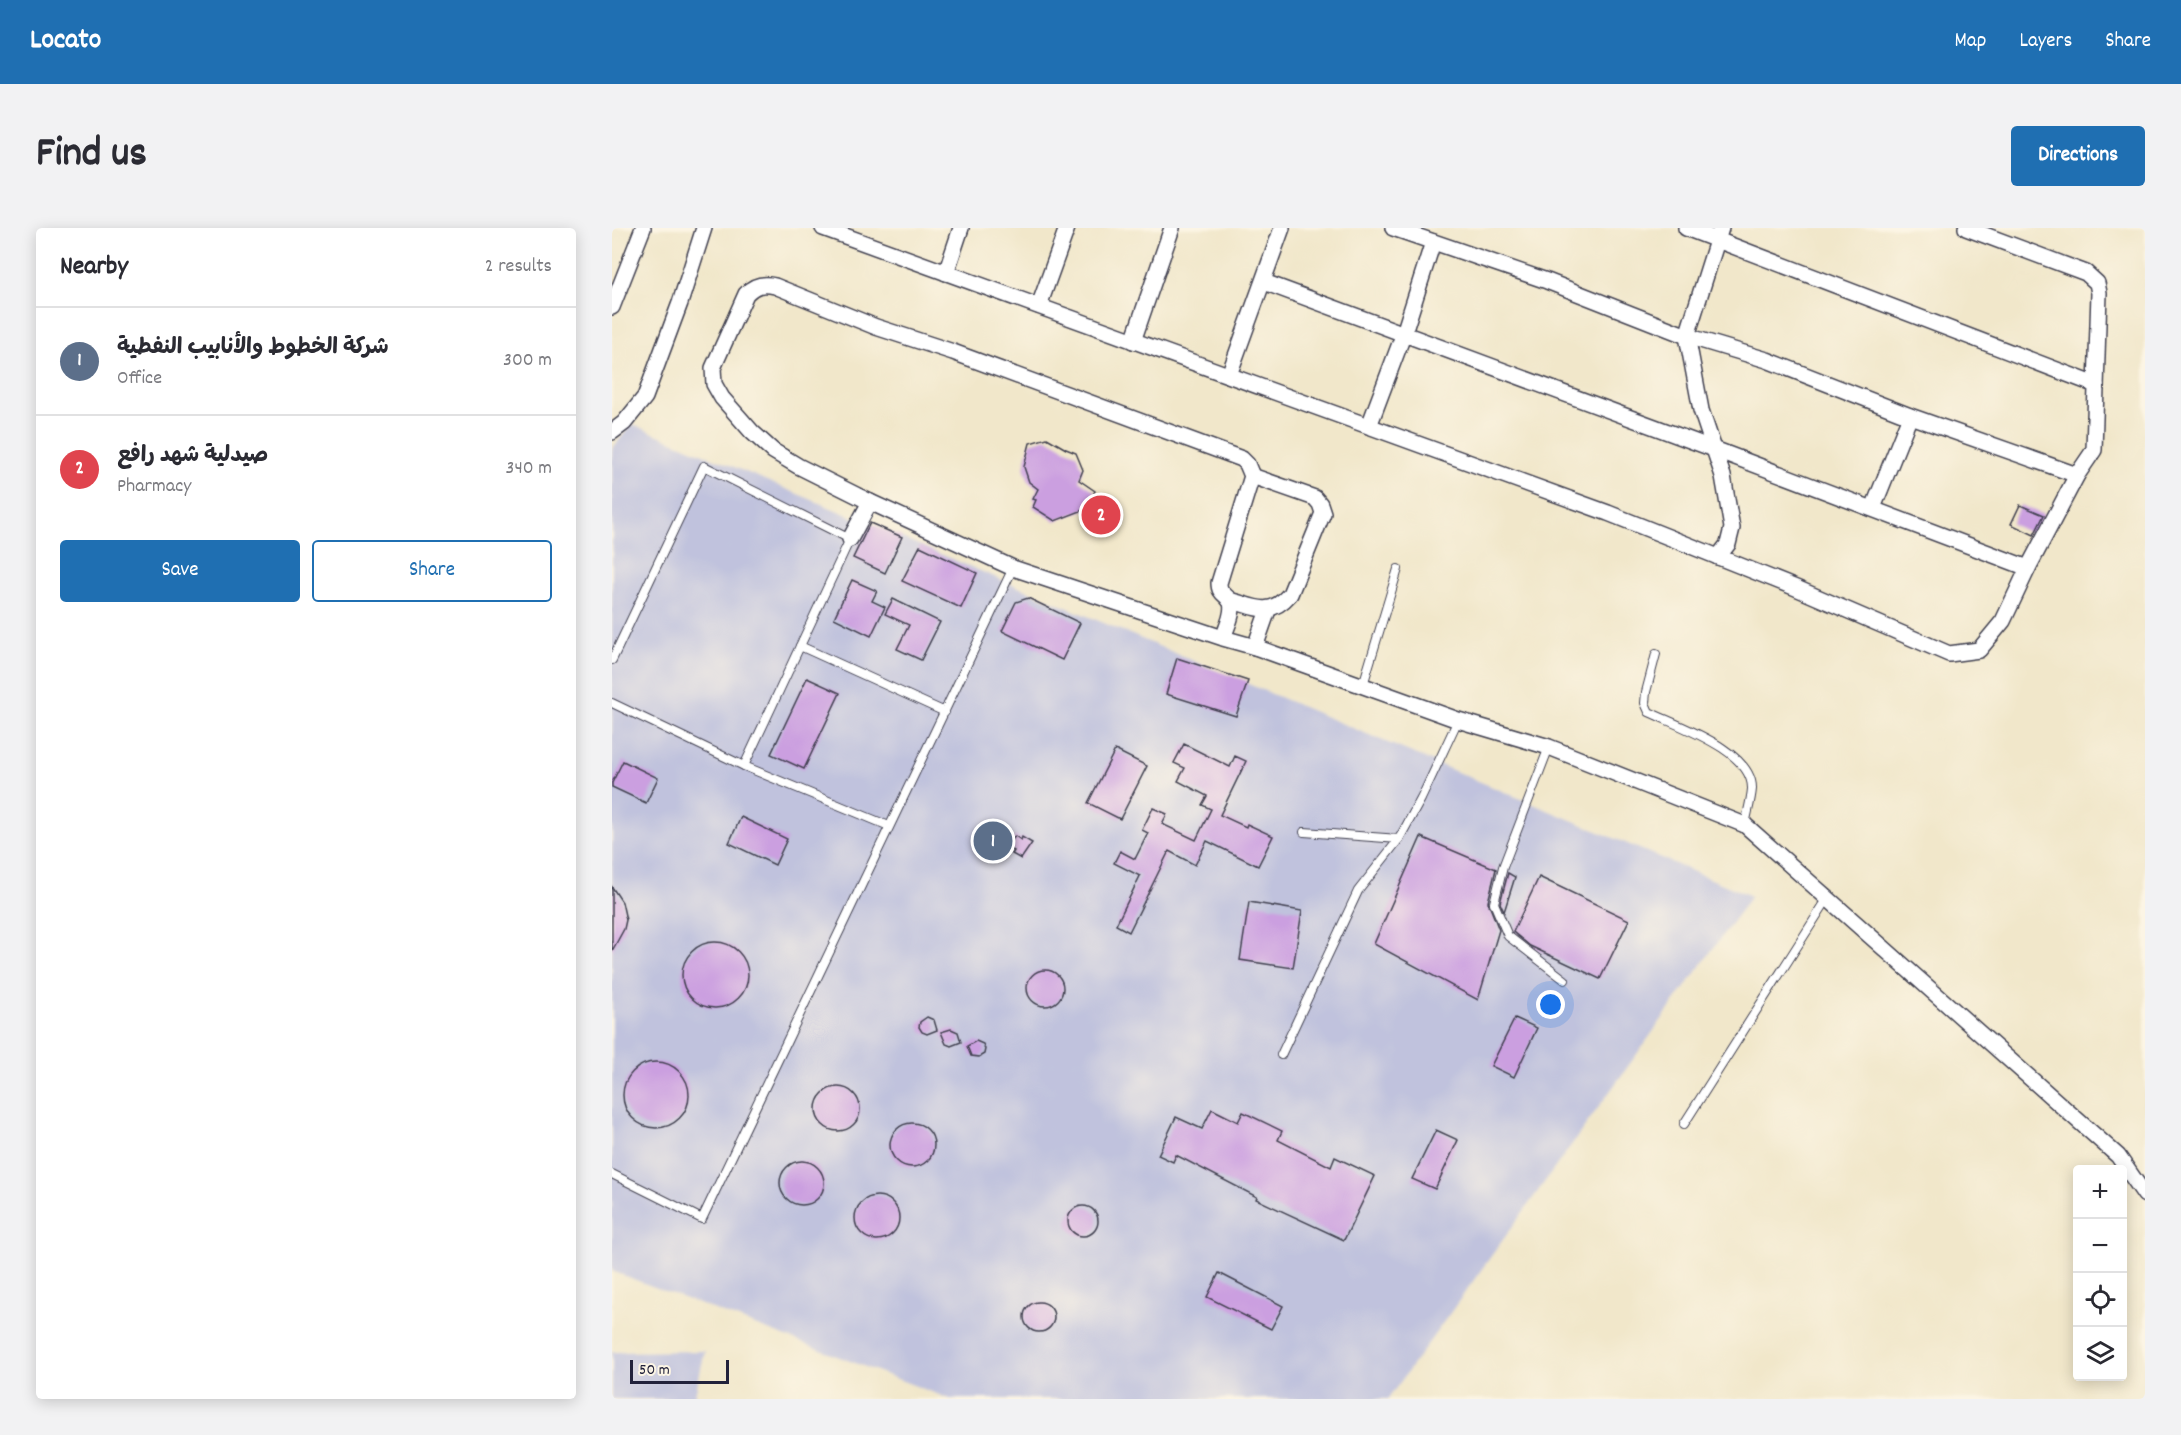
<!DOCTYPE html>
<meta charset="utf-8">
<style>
:root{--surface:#fff;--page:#f2f2f3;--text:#2b2b33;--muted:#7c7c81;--line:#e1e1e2;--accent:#1f6fb2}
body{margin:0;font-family:Dekko,"Playpen Sans Arabic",sans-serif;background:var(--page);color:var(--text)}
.controls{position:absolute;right:18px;bottom:18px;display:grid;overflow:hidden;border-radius:6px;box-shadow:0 3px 15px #0003}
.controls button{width:54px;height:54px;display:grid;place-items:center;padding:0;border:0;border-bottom:2px solid var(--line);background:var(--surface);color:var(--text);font:30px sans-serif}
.scale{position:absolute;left:18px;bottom:15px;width:99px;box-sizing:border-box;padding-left:6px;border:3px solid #22223b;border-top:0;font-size:16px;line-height:21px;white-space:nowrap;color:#22223b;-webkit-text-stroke:4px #fcf5e5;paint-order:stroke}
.you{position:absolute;left:939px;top:777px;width:21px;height:21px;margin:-15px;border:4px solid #fff;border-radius:50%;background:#1a73e8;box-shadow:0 0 0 9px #1a73e833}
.badge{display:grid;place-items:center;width:39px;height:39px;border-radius:50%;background:var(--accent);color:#fff;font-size:20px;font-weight:700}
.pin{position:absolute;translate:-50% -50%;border:3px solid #fff;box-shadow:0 2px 6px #0006}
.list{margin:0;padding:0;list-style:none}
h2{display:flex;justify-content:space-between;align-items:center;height:78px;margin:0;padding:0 24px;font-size:26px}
h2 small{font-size:20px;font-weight:400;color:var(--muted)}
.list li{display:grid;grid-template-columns:39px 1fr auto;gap:18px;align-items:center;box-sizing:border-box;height:108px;padding:0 24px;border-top:2px solid var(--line)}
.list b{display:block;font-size:22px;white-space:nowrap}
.list p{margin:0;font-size:20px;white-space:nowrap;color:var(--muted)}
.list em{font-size:20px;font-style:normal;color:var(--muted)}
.actions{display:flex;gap:12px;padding:18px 24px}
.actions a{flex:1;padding:14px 0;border:2px solid var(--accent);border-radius:6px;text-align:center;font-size:21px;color:var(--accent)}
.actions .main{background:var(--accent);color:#fff}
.icon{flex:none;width:33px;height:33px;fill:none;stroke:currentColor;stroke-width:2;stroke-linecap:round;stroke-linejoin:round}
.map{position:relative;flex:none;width:1533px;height:1171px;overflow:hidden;border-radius:6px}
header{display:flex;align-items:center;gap:36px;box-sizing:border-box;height:84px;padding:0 30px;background:var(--accent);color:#fff}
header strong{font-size:28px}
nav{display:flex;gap:33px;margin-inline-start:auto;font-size:21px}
.intro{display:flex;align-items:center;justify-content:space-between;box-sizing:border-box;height:144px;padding:0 36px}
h1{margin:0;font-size:42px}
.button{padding:15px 27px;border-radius:6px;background:var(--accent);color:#fff;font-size:21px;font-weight:700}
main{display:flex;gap:36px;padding:0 36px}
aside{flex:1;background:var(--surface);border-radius:6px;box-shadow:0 3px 15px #0003}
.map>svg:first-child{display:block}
</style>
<header>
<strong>Locato</strong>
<nav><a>Map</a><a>Layers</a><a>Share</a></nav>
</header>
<div class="intro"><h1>Find us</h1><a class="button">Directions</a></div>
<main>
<aside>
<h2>Nearby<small>2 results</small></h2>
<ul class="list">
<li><span class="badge" style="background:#5c6f8a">1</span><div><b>شركة الخطوط والأنابيب النفطية</b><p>Office</p></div><em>300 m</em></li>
<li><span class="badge" style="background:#e0444e">2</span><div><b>صيدلية شهد رافع</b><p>Pharmacy</p></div><em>340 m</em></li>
</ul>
<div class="actions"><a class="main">Save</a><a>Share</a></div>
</aside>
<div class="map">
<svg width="1533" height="1171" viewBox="0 0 1533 1171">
<rect width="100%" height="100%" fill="#fcf5e5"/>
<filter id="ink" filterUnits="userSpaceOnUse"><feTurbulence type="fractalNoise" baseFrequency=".0167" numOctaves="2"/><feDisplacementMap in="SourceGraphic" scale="12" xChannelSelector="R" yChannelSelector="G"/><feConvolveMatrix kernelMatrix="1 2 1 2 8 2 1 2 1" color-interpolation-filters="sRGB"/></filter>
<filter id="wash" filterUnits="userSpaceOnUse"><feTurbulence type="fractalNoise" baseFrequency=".008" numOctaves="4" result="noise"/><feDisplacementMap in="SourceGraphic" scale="24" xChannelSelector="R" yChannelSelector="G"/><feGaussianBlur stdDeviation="1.35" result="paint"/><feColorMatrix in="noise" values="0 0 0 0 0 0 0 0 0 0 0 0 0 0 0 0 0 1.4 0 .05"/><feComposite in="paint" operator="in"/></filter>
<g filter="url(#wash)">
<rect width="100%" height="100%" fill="#f1e7ca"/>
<g fill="#c0c2dd">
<path d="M 20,196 L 1139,668 L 776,1171 L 338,1171 L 0,1043 L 0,221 Z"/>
<path d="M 93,1123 L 82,1171 L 0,1171 L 0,1124 Z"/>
</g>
<g id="blocks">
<g fill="#cb9fe0">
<path d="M 435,210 L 454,221 L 464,225 L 471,242 L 467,252 L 483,263 L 474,281 L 443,293 L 421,279 L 424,272 L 421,271 L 426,261 L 417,254 L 412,239 L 418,215 Z"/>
<path d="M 1408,277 L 1432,287 L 1422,307 L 1399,296 Z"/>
<path d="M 258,295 L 290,309 L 273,345 L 241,330 Z"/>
<path d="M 308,318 L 365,345 L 349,380 L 290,353 Z"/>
<path d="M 240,352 L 265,363 L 260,373 L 273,379 L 259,408 L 222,390 Z"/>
<path d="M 416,370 L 468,395 L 450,432 L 390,403 L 404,374 Z"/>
<path d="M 281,371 L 328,394 L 309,432 L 285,421 L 297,397 L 273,386 Z"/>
<path d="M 565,430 L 636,453 L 624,488 L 554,466 Z"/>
<path d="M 195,450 L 228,465 L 192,541 L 159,526 Z"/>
<path d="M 572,516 L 618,539 L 623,528 L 634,533 L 608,587 L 634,599 L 635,596 L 661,608 L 646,638 L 595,613 L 583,637 L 557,623 L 517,704 L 504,697 L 528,648 L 502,635 L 508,623 L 523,631 L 536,605 L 530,602 L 541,580 L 555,586 L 550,596 L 584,612 L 599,581 L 590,577 L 595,568 L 566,553 L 573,540 L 562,535 Z"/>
<path d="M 503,522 L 535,538 L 508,591 L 476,575 Z"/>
<path d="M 11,533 L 46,550 L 34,575 L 0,559 L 0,555 Z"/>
<path d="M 129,589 L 175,611 L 163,637 L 117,615 Z"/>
<path d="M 403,608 L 409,612 L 410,609 L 420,615 L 409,631 L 400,626 L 402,623 L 395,619 Z"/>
<path d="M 809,609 L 884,641 L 876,674 L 887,702 L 866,772 L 762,716 Z"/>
<path d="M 896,645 L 903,649 L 892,684 L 888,675 Z"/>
<path d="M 927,649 L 1017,692 L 988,751 L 918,718 L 901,704 Z"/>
<path d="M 0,659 L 10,674 L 14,692 L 12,701 L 0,723 Z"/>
<path d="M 637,674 L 690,683 L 681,740 L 628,732 Z"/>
<circle cx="103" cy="747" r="33"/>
<circle cx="433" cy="760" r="18"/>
<path d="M 315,789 L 322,792 L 325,802 L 315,806 L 310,804 L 307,799 L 308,794 Z"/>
<path d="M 903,790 L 925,800 L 902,849 L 879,838 Z"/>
<path d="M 339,801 L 346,804 L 349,814 L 339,818 L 334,816 L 329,804 Z"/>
<path d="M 364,813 L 371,816 L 373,821 L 372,826 L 367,829 L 359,828 L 355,818 Z"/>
<circle cx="44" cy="867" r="33"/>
<circle cx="226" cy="881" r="22"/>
<path d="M 600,881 L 626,894 L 631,884 L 670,903 L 666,912 L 719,939 L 723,929 L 763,948 L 732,1012 L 644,971 L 645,969 L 564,927 L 561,934 L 546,927 L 564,889 L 590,901 Z"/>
<circle cx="300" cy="917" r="22"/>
<path d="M 824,902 L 846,912 L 823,961 L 800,951 Z"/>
<circle cx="190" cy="955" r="22"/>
<circle cx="265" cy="990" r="22"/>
<circle cx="471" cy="993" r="15"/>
<path d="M 607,1045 L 671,1078 L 659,1101 L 595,1069 Z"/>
<circle cx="427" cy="1089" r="15"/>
</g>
</g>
</g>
<g filter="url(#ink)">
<use href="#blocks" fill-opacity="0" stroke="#414050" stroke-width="1.5"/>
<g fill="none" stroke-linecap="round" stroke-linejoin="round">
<g stroke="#414050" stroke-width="10">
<g id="service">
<path d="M 188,418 L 333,484"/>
<path d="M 1044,426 L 1034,464 L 1033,475 L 1037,484 C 1066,498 1141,523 1140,561 C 1139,573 1135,586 1133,597"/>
<path d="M 0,432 L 92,238 L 238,311 L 132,538"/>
<path d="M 751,457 L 786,341"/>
<path d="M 0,475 L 132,538 L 277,598"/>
<path d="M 937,519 L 891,639 L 882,675 L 896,708 L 953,752"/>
<path d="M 692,604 L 787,611"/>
<path d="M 669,827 L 746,663 L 787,611 L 809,571 L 846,492"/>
<path d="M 1072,896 L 1216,670"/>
<path d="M 0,946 L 90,991 L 401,340"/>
</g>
</g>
<g stroke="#414050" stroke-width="18">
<g id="minor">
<path d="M 211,0 L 996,285 L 1184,360 L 1337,426 L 1367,422 L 1391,393 L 1416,340 L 1465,247 L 1482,222 L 1487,65 L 1485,55 L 1474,45 L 1354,0"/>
<path d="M 781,0 L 935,53 L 1075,108 L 1155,132 L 1298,188 L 1465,247"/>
<path d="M 1074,0 L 1484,157"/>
<path d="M 334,45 L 349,0"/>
<path d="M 652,54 L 1102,221 L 1416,340"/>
<path d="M 427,78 L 455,0"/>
<path d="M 0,79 L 31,0"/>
<path d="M 521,113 L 560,0"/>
<path d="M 617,147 L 670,0"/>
<path d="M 757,198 L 792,105 L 821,14"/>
<path d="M 0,204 L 12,195 L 33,169 L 68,75 L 92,0"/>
<path d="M 1261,280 L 1298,188"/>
<path d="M 238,311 L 258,274"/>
<path d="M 1106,329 L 1116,316 L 1120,300 L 1111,248 L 1089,182 L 1075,108 L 1109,0"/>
<path d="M 617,372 C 644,379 657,390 678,366 L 711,285 L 708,276 L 703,270 L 640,248"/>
<path d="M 611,410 C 614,400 625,381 617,371 C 611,365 607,364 607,355 L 640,248 L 635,236 L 630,231 L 341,124 L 264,99 L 163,58 C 151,55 142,57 134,66 L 101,140 L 102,156 L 110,170 L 140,204 L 161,223 L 186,238 L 258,274 L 401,340 L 611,410 L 643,419 L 846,492 L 937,519 L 1133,597 L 1506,928 L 1533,967"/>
<path d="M 643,419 L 656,382"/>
</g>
</g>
<use href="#service" stroke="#fff" stroke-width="8"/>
<use href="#minor" stroke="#fff" stroke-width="15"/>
</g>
</g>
</svg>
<div class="controls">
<button>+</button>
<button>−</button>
<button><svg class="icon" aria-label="locate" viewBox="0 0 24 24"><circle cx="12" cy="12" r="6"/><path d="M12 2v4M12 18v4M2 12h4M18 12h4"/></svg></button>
<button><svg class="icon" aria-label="layers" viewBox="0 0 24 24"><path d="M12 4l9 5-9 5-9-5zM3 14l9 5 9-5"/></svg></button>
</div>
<div class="scale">50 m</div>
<div class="you"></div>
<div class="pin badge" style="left:381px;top:613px;background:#5c6f8a">1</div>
<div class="pin badge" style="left:489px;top:287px;background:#e0444e">2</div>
</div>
</main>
